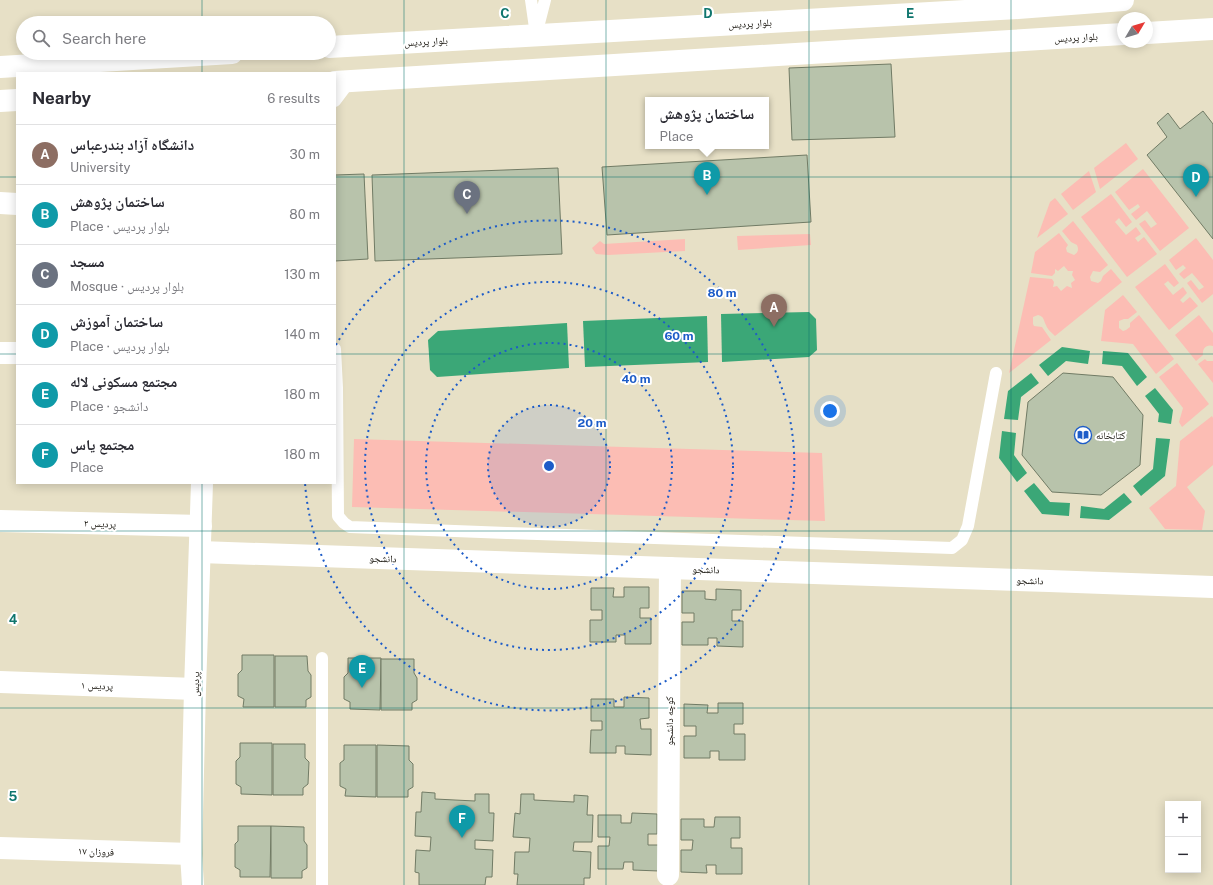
<!DOCTYPE html>
<meta charset="utf-8">
<style>
:root{--surface:#fff;--page:#f2f2f3;--text:#2b2b33;--muted:#7c7c81;--line:#e1e1e2;--accent:#1d5cc8}
body{margin:0;font-family:"Public Sans","Noto Naskh Arabic",sans-serif;background:var(--page);color:var(--text)}
.controls{position:absolute;right:12px;bottom:12px;display:grid;overflow:hidden;border-radius:0px;box-shadow:0 2px 10px #0003}
.controls button{width:36px;height:36px;display:grid;place-items:center;padding:0;border:0;border-bottom:1px solid var(--line);background:var(--surface);color:var(--text);font:20px sans-serif}
.compass{position:absolute;left:1117px;top:12px;width:36px;height:36px;border-radius:50%;background:var(--surface);box-shadow:0 2px 10px #0003;rotate:52deg}
.you{position:absolute;left:830px;top:411px;width:14px;height:14px;margin:-10px;border:3px solid #fff;border-radius:50%;background:#1a73e8;box-shadow:0 0 0 6px #1a73e833}
.badge{display:grid;place-items:center;width:26px;height:26px;border-radius:50%;background:var(--accent);color:#fff;font-size:13px;font-weight:700}
.pin{position:absolute;translate:-50% -33px;filter:drop-shadow(0 1px 2px #0008)}
.pin::after{content:'';position:absolute;top:21px;width:14px;height:12px;background:inherit;clip-path:polygon(0 0,100% 0,50% 100%)}
.popup{position:absolute;left:645px;top:97px;width:124px;height:52px;box-sizing:border-box;display:grid;place-content:center;border-radius:0px;background:var(--surface);filter:drop-shadow(0 1px 3px #0005);font-size:13px;white-space:nowrap;color:var(--muted)}
.popup b{font-size:15px;color:var(--text)}
.popup::after{content:'';position:absolute;left:50%;top:100%;margin-left:-8px;border:8px solid transparent;border-top-color:var(--surface)}
.list{margin:0;padding:0;list-style:none}
h2{display:flex;justify-content:space-between;align-items:center;height:52px;margin:0;padding:0 16px;font-size:17px}
h2 small{font-size:13px;font-weight:400;color:var(--muted)}
.list li{display:grid;grid-template-columns:26px 1fr auto;gap:12px;align-items:center;box-sizing:border-box;height:60px;padding:0 16px;border-top:1px solid var(--line)}
.list b{display:block;font-size:15px;white-space:nowrap}
.list p{margin:0;font-size:13px;white-space:nowrap;color:var(--muted)}
.list em{font-size:13px;font-style:normal;color:var(--muted)}
.icon{flex:none;width:22px;height:22px;fill:none;stroke:currentColor;stroke-width:2;stroke-linecap:round;stroke-linejoin:round}
.map{position:relative;flex:none;width:1213px;height:885px;overflow:hidden}
.search{position:absolute;background:var(--surface);box-shadow:0 2px 10px #0003;left:16px;top:16px;width:320px;height:44px;display:flex;align-items:center;gap:10px;box-sizing:border-box;padding:0 14px;border-radius:22px;color:var(--muted);font-size:15px}
.panel{position:absolute;background:var(--surface);box-shadow:0 2px 10px #0003;left:16px;top:72px;width:320px;height:412px;border-radius:0px}
.map>svg:first-child{display:block}
</style>
<div class="map">
<svg width="1213" height="885" viewBox="0 0 1213 885">
<rect width="100%" height="100%" fill="#e7e0c6"/>
<g fill="#fcbdb4">
<path d="M 1126,143 L 1138,159 L 1100,189 L 1094,168 Z"/>
<path d="M 1143,169 L 1189,228 L 1160,251 L 1139,224 L 1145,220 L 1151,228 L 1157,224 L 1147,211 L 1136,220 L 1131,214 L 1140,207 L 1138,204 L 1129,210 L 1115,192 Z"/>
<path d="M 1089,171 L 1096,192 L 1073,210 L 1061,194 Z"/>
<path d="M 1111,194 L 1132,222 L 1126,227 L 1119,218 L 1115,222 L 1126,235 L 1136,227 L 1141,234 L 1135,238 L 1138,242 L 1144,237 L 1157,254 L 1127,277 L 1081,217 Z"/>
<path d="M 1055,198 L 1068,214 L 1037,238 L 1050,202 Z"/>
<path d="M 1073,221 L 1108,265 L 1100,272 L 1093,271 L 1090,277 L 1091,281 L 1098,283 L 1101,281 L 1103,276 L 1111,269 L 1122,282 L 1055,336 C 1052,333 1047,329 1046,325 C 1043,320 1045,317 1038,315 L 1033,317 L 1033,324 L 1034,326 L 1042,327 L 1051,340 L 1009,373 L 1030,277 L 1052,279 L 1054,282 L 1053,287 L 1057,286 L 1061,291 L 1067,286 L 1072,288 L 1071,283 L 1075,280 L 1072,275 L 1073,271 L 1068,271 L 1064,266 L 1058,271 L 1055,269 L 1055,273 L 1052,276 L 1031,273 L 1035,252 L 1059,233 L 1068,245 L 1066,248 L 1067,252 L 1074,255 C 1078,253 1079,250 1077,245 L 1071,242 L 1062,231 Z"/>
<path d="M 810,234 L 811,245 L 738,250 L 737,236 Z"/>
<path d="M 1196,238 L 1213,260 L 1213,294 L 1202,303 L 1187,283 L 1191,280 L 1199,290 L 1204,287 L 1192,273 L 1184,279 L 1179,274 L 1186,268 L 1183,265 L 1176,270 L 1169,260 Z"/>
<path d="M 685,239 L 685,251 L 608,255 L 596,254 L 592,248 L 600,241 L 604,244 Z"/>
<path d="M 1165,264 L 1179,283 L 1174,287 L 1168,281 L 1164,284 L 1173,295 L 1183,287 L 1187,293 L 1180,300 L 1183,303 L 1190,297 L 1198,306 L 1169,330 L 1135,287 Z"/>
<path d="M 1123,295 L 1137,312 L 1128,319 L 1124,319 L 1119,321 L 1119,328 L 1123,331 L 1126,330 L 1130,327 L 1130,323 L 1139,315 L 1174,359 L 1156,374 L 1133,344 L 1101,341 L 1105,310 Z"/>
<path d="M 1199,315 L 1213,333 L 1213,346 C 1207,344 1202,348 1203,355 L 1196,361 L 1175,335 Z"/>
<path d="M 1205,359 L 1207,361 L 1213,361 L 1213,383 L 1198,364 Z"/>
<path d="M 1177,363 L 1209,404 L 1182,427 L 1179,422 L 1183,408 L 1159,377 Z"/>
<path d="M 1212,416 L 1213,418 L 1213,465 L 1187,487 L 1205,511 L 1202,530 L 1165,529 L 1149,508 L 1176,486 L 1180,441 Z"/>
<path d="M 354,439 L 822,453 L 825,521 L 352,507 Z"/>
</g>
<g fill="#3ba777">
<path d="M 809,312 L 816,319 L 817,350 L 809,357 L 722,362 L 721,314 Z"/>
<path d="M 707,316 L 708,362 L 585,367 L 583,321 Z"/>
<path d="M 567,323 L 569,368 L 437,377 L 430,370 L 428,340 L 438,331 Z"/>
<path d="M 1062,347 L 1090,351 L 1088,364 L 1066,361 L 1048,376 L 1039,365 Z"/>
<path d="M 1103,351 L 1128,353 L 1147,377 L 1137,386 L 1122,366 L 1102,364 Z"/>
<path d="M 1031,373 L 1039,383 L 1021,397 L 1018,420 L 1004,419 L 1008,391 Z"/>
<path d="M 1155,388 L 1173,410 L 1171,424 L 1158,422 L 1159,414 L 1145,396 Z"/>
<path d="M 1002,431 L 1016,433 L 1014,455 L 1027,473 L 1017,482 L 999,458 Z"/>
<path d="M 1156,438 L 1170,439 L 1165,476 L 1141,496 L 1133,486 L 1153,469 Z"/>
<path d="M 1034,483 L 1050,502 L 1070,503 L 1069,516 L 1042,514 L 1024,491 Z"/>
<path d="M 1124,493 L 1132,502 L 1109,520 L 1080,518 L 1081,506 L 1104,509 Z"/>
</g>
<g fill="#b8c3ab" stroke="#717b65">
<path d="M 891,64 L 895,137 L 792,140 L 789,68 Z"/>
<path d="M 1203,111 L 1213,124 L 1213,239 L 1147,155 L 1167,137 L 1157,123 L 1168,113 L 1180,129 Z"/>
<path d="M 807,155 L 811,222 L 607,235 L 602,167 Z"/>
<path d="M 558,168 L 562,254 L 375,261 L 372,175 Z"/>
<path d="M 364,174 L 368,259 L 335,261 L 335,175 Z"/>
<path d="M 1063,373 L 1113,377 L 1143,415 L 1140,465 L 1101,495 L 1052,492 L 1022,455 L 1028,402 Z"/>
<path d="M 624,587 L 649,587 L 649,608 L 640,608 L 640,618 L 651,618 L 651,644 L 625,644 L 625,635 L 616,635 L 616,642 L 590,642 L 590,620 L 602,620 L 602,610 L 591,610 L 591,588 L 614,588 L 613,597 L 624,597 Z"/>
<path d="M 716,589 L 741,590 L 741,610 L 732,610 L 732,621 L 743,621 L 743,647 L 717,646 L 717,638 L 708,638 L 708,645 L 682,645 L 682,622 L 694,622 L 694,613 L 682,613 L 682,591 L 705,591 L 705,599 L 716,600 Z"/>
<path d="M 242,655 L 274,655 L 274,707 L 243,707 L 244,699 L 238,696 L 238,674 L 242,670 Z"/>
<path d="M 275,656 L 307,656 L 308,671 L 311,675 L 311,697 L 306,700 L 306,707 L 275,707 Z"/>
<path d="M 348,658 L 381,658 L 380,710 L 350,709 L 350,702 L 344,699 L 344,677 L 348,673 Z"/>
<path d="M 381,659 L 414,659 L 414,673 L 417,678 L 417,700 L 412,703 L 412,710 L 381,710 Z"/>
<path d="M 624,697 L 649,698 L 649,718 L 640,719 L 641,729 L 651,729 L 651,755 L 625,754 L 625,746 L 616,746 L 616,753 L 590,753 L 591,730 L 602,730 L 602,721 L 591,721 L 591,699 L 614,699 L 614,707 L 624,707 Z"/>
<path d="M 718,703 L 743,703 L 743,724 L 734,724 L 734,734 L 745,734 L 745,760 L 719,760 L 719,751 L 710,751 L 710,758 L 684,758 L 684,736 L 696,736 L 696,726 L 684,726 L 684,704 L 708,705 L 707,713 L 718,713 Z"/>
<path d="M 240,743 L 272,743 L 272,795 L 241,794 L 241,787 L 236,784 L 236,761 L 240,757 Z"/>
<path d="M 273,744 L 305,744 L 305,758 L 309,762 L 308,784 L 303,788 L 303,795 L 273,795 Z"/>
<path d="M 344,745 L 376,745 L 376,797 L 345,796 L 346,789 L 340,786 L 340,763 L 344,760 Z"/>
<path d="M 377,745 L 409,746 L 409,760 L 413,764 L 413,787 L 408,790 L 408,797 L 377,797 Z"/>
<path d="M 422,792 L 435,793 L 435,799 L 475,801 L 475,794 L 489,794 L 489,813 L 494,813 L 493,841 L 475,840 L 475,849 L 493,850 L 492,877 L 486,877 L 485,885 L 419,885 L 419,873 L 415,872 L 416,850 L 430,851 L 431,837 L 415,836 L 416,812 L 421,812 Z"/>
<path d="M 521,794 L 534,794 L 534,800 L 574,802 L 574,795 L 588,796 L 587,815 L 593,815 L 592,842 L 574,842 L 573,851 L 591,852 L 590,878 L 584,878 L 584,885 L 517,885 L 518,874 L 514,874 L 515,852 L 529,852 L 530,838 L 513,837 L 515,813 L 520,814 Z"/>
<path d="M 632,813 L 657,814 L 657,834 L 648,834 L 648,845 L 659,845 L 659,871 L 633,870 L 633,862 L 624,862 L 623,869 L 598,869 L 598,846 L 609,846 L 610,837 L 598,837 L 598,815 L 621,815 L 621,823 L 631,823 Z"/>
<path d="M 715,817 L 740,817 L 740,838 L 731,838 L 731,848 L 742,848 L 742,874 L 716,874 L 716,865 L 706,865 L 707,873 L 681,872 L 681,850 L 692,850 L 693,840 L 681,840 L 681,819 L 704,819 L 704,827 L 714,827 Z"/>
<path d="M 238,826 L 271,826 L 270,877 L 240,877 L 240,870 L 235,867 L 235,844 L 238,841 Z"/>
<path d="M 271,826 L 304,827 L 304,841 L 307,845 L 307,868 L 302,871 L 302,878 L 271,878 Z"/>
</g>
<g fill="none" stroke-linecap="round" stroke-linejoin="round">
<g stroke="#fff" stroke-width="12">
<path d="M 531,0 L 536,35 L 545,0"/>
<path d="M 335,101 L 350,81"/>
<path d="M 335,349 L 337,388 L 338,516 L 344,523 L 350,527 L 507,533 L 952,548 L 962,540 L 968,526 L 996,373"/>
<path d="M 322,885 L 322,658"/>
</g>
<g stroke="#fff" stroke-width="22">
<path d="M 0,203 L 17,204"/>
<path d="M 0,353 L 17,353"/>
<path d="M 0,521 L 201,526"/>
<path d="M 200,552 L 1049,581 L 1213,587"/>
<path d="M 0,682 L 195,689"/>
<path d="M 0,848 L 191,854"/>
<path d="M 668,875 L 670,568"/>
</g>
<g stroke="#fff" stroke-width="22">
<path d="M 1147,33 L 1213,29"/>
<path d="M 329,47 L 1018,8 L 1123,0"/>
<path d="M 0,67 L 232,53"/>
<path d="M 335,82 L 1123,34"/>
<path d="M 0,101 L 17,100"/>
<path d="M 193,885 L 191,854 L 195,689 L 202,483"/>
</g>
</g>
<path fill="none" stroke="#0f766e" stroke-width="1" stroke-opacity="0.55" d="M 202,0 L 202,23M 404,0 L 404,885M 606,0 L 606,885M 809,0 L 809,885M 1011,0 L 1011,885M 202,53 L 202,73M 0,177 L 17,177M 335,177 L 1213,177M 0,354 L 17,354M 335,354 L 1213,354M 202,483 L 202,885M 0,531 L 1213,531M 0,708 L 1213,708"/>
<circle cx="549" cy="466" r="61" fill="#1d5cc8" fill-opacity=".12"/>
<g fill="none" stroke="#1d5cc8" stroke-width="2" stroke-dasharray="2 4">
<circle cx="549" cy="466" r="61"/>
<circle cx="549" cy="466" r="123"/>
<circle cx="549" cy="466" r="184"/>
<path d="M336 345A245 245 0 1 1 305 483"/>
</g>
<defs>
<g id="library-ring" transform="scale(0.9)"><circle r="9.5" fill="#fff" stroke="#1d5cc8" stroke-width="1.5"/><path d="M-6-4Q-3-5.5-.7-3.5V5Q-3 3-6 4ZM6-4Q3-5.5 .7-3.5V5Q3 3 6 4Z" fill="#1d5cc8"/></g>
</defs>
<g fill-rule="evenodd">
<use href="#library-ring" x="1083" y="435"/>
</g>
<g text-anchor="middle" dominant-baseline="central" stroke-width="4" stroke-linejoin="round" paint-order="stroke">
<g font-size="10" fill="#0f0c05" stroke="#fff">
<text transform="translate(750 23) rotate(-3)">بلوار پردیس</text>
<text transform="translate(1076 37) rotate(-3)">بلوار پردیس</text>
<text transform="translate(426 41) rotate(-3)">بلوار پردیس</text>
<text transform="translate(100 523) rotate(2)">پردیس ۲</text>
<text transform="translate(383 558) rotate(2)">دانشجو</text>
<text transform="translate(706 569) rotate(2)">دانشجو</text>
<text transform="translate(1030 580) rotate(2)">دانشجو</text>
<text transform="translate(195 684) rotate(-88)">پردیس</text>
<text transform="translate(97 685) rotate(2)">پردیس ۱</text>
<text transform="translate(669 721) rotate(-90)">کوچه دانشجو</text>
<text transform="translate(96 851) rotate(2)">فروزان ۱۷</text>
</g>
<g font-size="10" fill="#0f0c05" stroke="#fff" text-anchor="start">
<text x="1096" y="435">کتابخانه</text>
</g>
</g>
<g font-size="13" text-anchor="middle" font-weight="bold" fill="#0f766e" stroke="#fff" stroke-width="4" stroke-linejoin="round" paint-order="stroke">
<text x="505" y="18">C</text>
<text x="708" y="18">D</text>
<text x="910" y="18">E</text>
<text x="13" y="624">4</text>
<text x="13" y="801">5</text>
</g>
<circle cx="549" cy="466" r="6" fill="#1d5cc8" stroke="#fff" stroke-width="2"/>
<g font-size="12" text-anchor="middle" font-weight="bold" fill="#1d5cc8" stroke="#fff" stroke-width="4" stroke-linejoin="round" paint-order="stroke">
<text x="722" y="297">80 m</text>
<text x="679" y="340">60 m</text>
<text x="636" y="383">40 m</text>
<text x="592" y="427">20 m</text>
</g>
</svg>
<div class="controls">
<button>+</button>
<button>−</button>
</div>
<svg class="compass" viewBox="-18 -18 36 36"><path d="M0-13l5 13h-10z" fill="#e53935"/><path d="M0 13l5-13h-10z" fill="#7c7c81"/></svg>
<div class="you"></div>
<div class="pin badge" style="left:774px;top:327px;background:#8d6e63">A</div>
<div class="pin badge" style="left:707px;top:195px;background:#0f9aa8">B</div>
<div class="popup"><b>ساختمان پژوهش</b>Place</div>
<div class="pin badge" style="left:467px;top:214px;background:#6b7280">C</div>
<div class="pin badge" style="left:1196px;top:197px;background:#0f9aa8">D</div>
<div class="pin badge" style="left:362px;top:688px;background:#0f9aa8">E</div>
<div class="pin badge" style="left:462px;top:838px;background:#0f9aa8">F</div>
<div class="search"><svg class="icon" aria-label="search" viewBox="0 0 24 24"><circle cx="10" cy="10" r="6"/><path d="M15 15l6 6"/></svg>Search here</div>
<section class="panel">
<h2>Nearby<small>6 results</small></h2>
<ul class="list">
<li><span class="badge" style="background:#8d6e63">A</span><div><b>دانشگاه آزاد بندرعباس</b><p>University</p></div><em>30 m</em></li>
<li><span class="badge" style="background:#0f9aa8">B</span><div><b>ساختمان پژوهش</b><p>Place · بلوار پردیس</p></div><em>80 m</em></li>
<li><span class="badge" style="background:#6b7280">C</span><div><b>مسجد</b><p>Mosque · بلوار پردیس</p></div><em>130 m</em></li>
<li><span class="badge" style="background:#0f9aa8">D</span><div><b>ساختمان آموزش</b><p>Place · بلوار پردیس</p></div><em>140 m</em></li>
<li><span class="badge" style="background:#0f9aa8">E</span><div><b>مجتمع مسکونی لاله</b><p>Place · دانشجو</p></div><em>180 m</em></li>
<li><span class="badge" style="background:#0f9aa8">F</span><div><b>مجتمع یاس</b><p>Place</p></div><em>180 m</em></li>
</ul>
</section>
</div>
